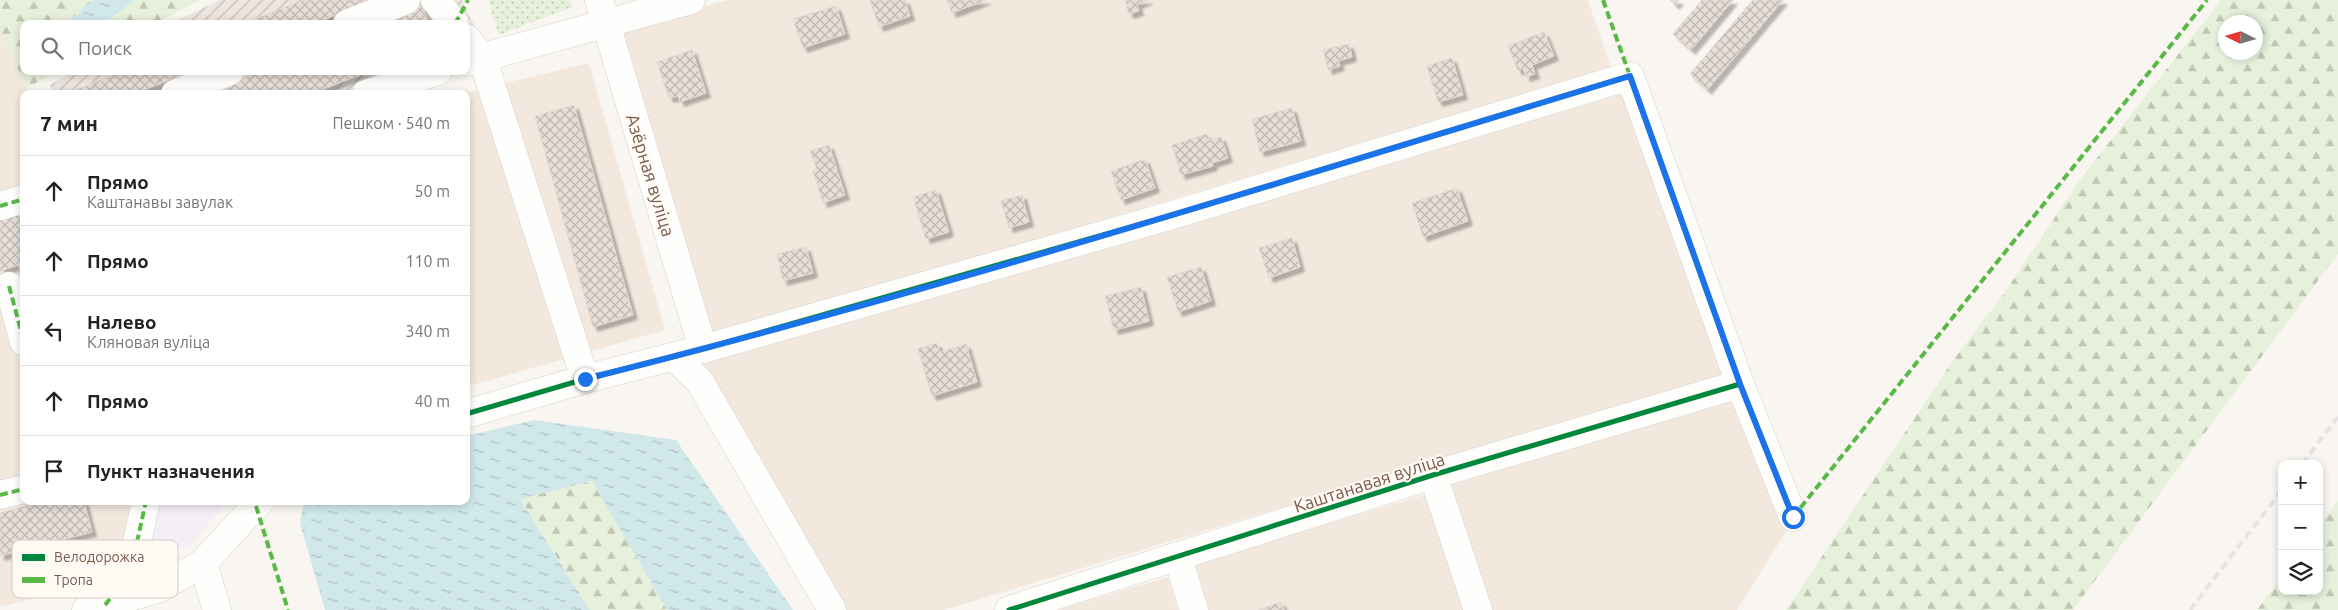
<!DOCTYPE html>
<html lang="ru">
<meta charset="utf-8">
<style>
:root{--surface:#fff;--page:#f2f2f2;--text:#222;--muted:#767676;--line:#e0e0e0}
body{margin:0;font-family:Ubuntu,sans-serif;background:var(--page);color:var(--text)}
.controls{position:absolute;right:15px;bottom:15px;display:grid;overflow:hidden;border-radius:10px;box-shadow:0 2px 8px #0003}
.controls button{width:45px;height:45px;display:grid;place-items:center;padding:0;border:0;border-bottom:1px solid var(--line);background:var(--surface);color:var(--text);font:25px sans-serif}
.compass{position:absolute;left:2218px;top:15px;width:45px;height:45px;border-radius:50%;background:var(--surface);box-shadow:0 2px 8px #0003;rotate:275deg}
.stop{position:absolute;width:15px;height:15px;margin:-11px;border:4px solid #1a73e8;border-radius:50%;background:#fff}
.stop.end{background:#1a73e8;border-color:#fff;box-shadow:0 1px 5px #0008}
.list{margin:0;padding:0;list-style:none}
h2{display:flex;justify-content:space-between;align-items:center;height:65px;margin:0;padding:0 20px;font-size:21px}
h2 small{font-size:16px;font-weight:400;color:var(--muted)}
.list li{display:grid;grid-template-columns:32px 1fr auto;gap:15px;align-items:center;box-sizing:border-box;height:70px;padding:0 20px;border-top:1px solid var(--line)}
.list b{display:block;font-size:19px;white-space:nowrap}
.list p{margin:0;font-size:16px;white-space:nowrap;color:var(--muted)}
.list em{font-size:16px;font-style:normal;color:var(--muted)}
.icon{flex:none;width:28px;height:28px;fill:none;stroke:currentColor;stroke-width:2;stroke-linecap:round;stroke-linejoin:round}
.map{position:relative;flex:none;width:2338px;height:610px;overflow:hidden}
.search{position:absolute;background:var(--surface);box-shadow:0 2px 8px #0003;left:20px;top:20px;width:450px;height:55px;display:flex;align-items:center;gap:12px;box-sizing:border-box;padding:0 18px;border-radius:10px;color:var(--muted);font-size:19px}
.panel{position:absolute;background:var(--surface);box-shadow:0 2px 8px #0003;left:20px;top:90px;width:450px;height:415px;border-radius:10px}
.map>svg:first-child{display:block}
</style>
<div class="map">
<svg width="2338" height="610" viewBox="0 0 2338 610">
<defs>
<pattern id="industrial-furrows" width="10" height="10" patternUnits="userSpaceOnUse" patternTransform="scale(1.25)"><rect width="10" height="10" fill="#ede5e0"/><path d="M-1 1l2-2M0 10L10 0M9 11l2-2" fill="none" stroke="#c5bdb8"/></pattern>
<pattern id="green-dots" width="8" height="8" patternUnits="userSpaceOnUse" patternTransform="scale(1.25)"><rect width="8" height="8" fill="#e7f0db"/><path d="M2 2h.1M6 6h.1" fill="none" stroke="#c0c6b4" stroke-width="1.8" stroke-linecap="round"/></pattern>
<pattern id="forest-firs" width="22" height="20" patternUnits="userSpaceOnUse" patternTransform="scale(1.25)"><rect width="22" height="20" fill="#e7f0db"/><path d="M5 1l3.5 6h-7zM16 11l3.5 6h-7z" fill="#c0c6b4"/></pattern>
<pattern id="water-ripples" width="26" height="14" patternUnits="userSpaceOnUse" patternTransform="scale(1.25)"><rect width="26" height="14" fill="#d0e8ea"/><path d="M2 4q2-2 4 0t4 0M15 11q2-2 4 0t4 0" fill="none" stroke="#aebfc0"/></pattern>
<pattern id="building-cross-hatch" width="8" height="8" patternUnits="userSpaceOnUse" patternTransform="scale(1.25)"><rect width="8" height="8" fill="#e6ded7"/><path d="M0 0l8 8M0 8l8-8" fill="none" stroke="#bfb7b1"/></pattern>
<filter id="shadow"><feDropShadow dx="4.5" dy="4.5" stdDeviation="1" flood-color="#0004"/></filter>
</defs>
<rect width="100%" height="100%" fill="#f9f5f0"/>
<g fill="#f2e8de">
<path d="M 728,0 L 1588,0 L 1611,68 L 707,338 L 617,30 Z"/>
<path d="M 0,28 L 30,94 L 24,94 L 24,501 L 151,501 L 134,573 L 0,607 Z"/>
<path d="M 589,63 L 665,330 L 466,387 L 466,94 L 461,94 Z"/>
<path d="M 1621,89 L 1727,378 L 1260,514 L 944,610 L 846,610 L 698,361 Z"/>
<path d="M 1734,397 L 1787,530 L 1737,610 L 1491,610 L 1449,482 Z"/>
<path d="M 1428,494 L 1466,610 L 1209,610 L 1194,563 Z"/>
<path d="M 1168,577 L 1178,610 L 1057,610 Z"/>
</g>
<g fill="url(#industrial-furrows)">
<path d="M 219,0 L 462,0 L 492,63 L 466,24 L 171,24 Z"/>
<path d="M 76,71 L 466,71 L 394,94 L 54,94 L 50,85 Z"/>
</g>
<path fill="#f6eef6" d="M 156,501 L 227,501 L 191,545 L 142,564 Z"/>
<path fill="url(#green-dots)" d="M 488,0 L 570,0 L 572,7 L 499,35 Z"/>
<g fill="url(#forest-firs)" fill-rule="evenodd">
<path d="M 0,0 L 93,0 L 66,24 L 24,24 L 24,71 L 60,71 L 26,88 L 0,28 Z"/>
<path d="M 135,0 L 201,0 L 154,24 L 102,24 Z"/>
<path d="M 2221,0 L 2338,0 L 2338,254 L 2073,610 L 1786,610 L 1952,362 L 2005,292 L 2082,177 ZM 2256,22 L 2256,52 L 2226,52 L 2226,22 Z"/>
<path d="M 592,481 L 667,610 L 590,610 L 520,498 Z"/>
<path d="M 2338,501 L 2338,610 L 2257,610 L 2282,577 L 2282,591 L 2319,591 L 2319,526 Z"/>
</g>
<g fill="url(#water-ripples)">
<path d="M 93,0 L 135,0 L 102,24 L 66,24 Z"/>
<path d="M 534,420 L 676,440 L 793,610 L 667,610 L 592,481 L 520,499 L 590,610 L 325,610 L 300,523 L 304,501 L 466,501 L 466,436 Z"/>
</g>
<g fill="url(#building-cross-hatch)" stroke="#e2d8d2" filter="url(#shadow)">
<path d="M 304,0 L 374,0 L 313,24 L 243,24 Z"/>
<path d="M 870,0 L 905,0 L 910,16 L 879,27 Z"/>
<path d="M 947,0 L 986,0 L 952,13 Z"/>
<path d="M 1125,0 L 1148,0 L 1137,4 L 1139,11 L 1129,14 Z"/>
<path d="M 1670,0 L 1679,0 L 1675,5 Z"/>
<path d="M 1702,0 L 1733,0 L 1691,50 L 1673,34 Z"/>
<path d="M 1753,0 L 1783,0 L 1707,90 L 1690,74 Z"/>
<path d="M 422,6 L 429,24 L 378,24 Z"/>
<path d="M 836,6 L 845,34 L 803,48 L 793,19 Z"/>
<path d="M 1544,32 L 1554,56 L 1532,65 L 1535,74 L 1526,77 L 1523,68 L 1518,71 L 1508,46 Z"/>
<path d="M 1349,44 L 1352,57 L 1338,61 L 1340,66 L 1328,70 L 1323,50 Z"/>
<path d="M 692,50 L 706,93 L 680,102 L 678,96 L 669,98 L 657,62 Z"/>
<path d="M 1452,58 L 1463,95 L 1438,102 L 1427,66 Z"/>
<path d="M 123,71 L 191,71 L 134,94 L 76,94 L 76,90 Z"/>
<path d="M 261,71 L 369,71 L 311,94 L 206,94 Z"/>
<path d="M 574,105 L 633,315 L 593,327 L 535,116 Z"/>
<path d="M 1292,108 L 1301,141 L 1260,152 L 1252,119 Z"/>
<path d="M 1207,134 L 1209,140 L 1221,137 L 1228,158 L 1212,163 L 1213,166 L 1181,175 L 1172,145 Z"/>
<path d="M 829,145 L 845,195 L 823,203 L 813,171 L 817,170 L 810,151 Z"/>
<path d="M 1145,159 L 1155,188 L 1121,200 L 1111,171 Z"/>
<path d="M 1457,188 L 1468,221 L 1423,237 L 1412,203 Z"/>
<path d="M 936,190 L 949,232 L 926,239 L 913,197 Z"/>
<path d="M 1022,195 L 1029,222 L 1009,228 L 1001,201 Z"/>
<path d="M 13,209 L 16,219 L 24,216 L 24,263 L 0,271 L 0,213 Z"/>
<path d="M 1292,238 L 1300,267 L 1269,278 L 1259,248 Z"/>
<path d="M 806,247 L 813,273 L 783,281 L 777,254 Z"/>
<path d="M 24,263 L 24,282 L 18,264 Z"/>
<path d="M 1201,267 L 1211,301 L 1178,312 L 1167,277 Z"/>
<path d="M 1141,287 L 1149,321 L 1114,330 L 1105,296 Z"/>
<path d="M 937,343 L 940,352 L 966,344 L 977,382 L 932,396 L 918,349 Z"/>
<path d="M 43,501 L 84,501 L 92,532 L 0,556 L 0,513 Z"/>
<path d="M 1281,602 L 1284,610 L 1258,610 Z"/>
</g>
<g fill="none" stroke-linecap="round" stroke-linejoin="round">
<g stroke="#d7d1cb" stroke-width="29">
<g id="minor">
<path d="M 435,0 L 455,24"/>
<path d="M 599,0 L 703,349"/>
<path d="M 347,24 L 406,0"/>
<path d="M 466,38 L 482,57 L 585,379"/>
<path d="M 466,62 L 691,0"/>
<path d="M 175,94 L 230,71"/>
<path d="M 366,94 L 438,71"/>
<path d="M 0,206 L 24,199"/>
<path d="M 9,286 L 24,342"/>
<path d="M 674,357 L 700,382 L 832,610"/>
<path d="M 466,414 L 585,379 L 703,349 L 1166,217 L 1630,76 L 1740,384 L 1793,517"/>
<path d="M 1433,475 L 1478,610"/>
<path d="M 0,495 L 24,489"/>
<path d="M 1178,558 L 1194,610"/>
<path d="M 203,563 L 217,610"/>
<path d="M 105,605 L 130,574 L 146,501"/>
<path d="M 86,610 L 160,588 L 203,563 L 260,501"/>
<path d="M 1009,610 L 1433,475 L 1740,384"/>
</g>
</g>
<use href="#minor" stroke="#fefefd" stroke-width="28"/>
<g stroke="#e6e3e7" stroke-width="4" stroke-dasharray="8 5" stroke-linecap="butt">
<path d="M 2302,464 L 2338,417"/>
<path d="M 2190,610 L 2282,490"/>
</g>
<g stroke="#58b947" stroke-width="4" stroke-dasharray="8 4" stroke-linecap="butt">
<path d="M 1603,0 L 1630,76"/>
<path d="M 455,24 L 468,0"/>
<path d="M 0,206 L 24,199"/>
<path d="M 9,286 L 24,342"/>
<path d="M 0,495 L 24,489"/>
<path d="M 256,506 L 288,610"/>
<path d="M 1793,517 L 2207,0"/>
<path d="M 105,605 L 130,574 L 146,501"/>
</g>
<g stroke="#fffaf3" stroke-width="8">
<g id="cycleway">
<path d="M 466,414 L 585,379 L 703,349 L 1166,217 L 1630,76 L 1740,384 L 1793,517"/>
<path d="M 1009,610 L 1433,475 L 1740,384"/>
</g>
</g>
<use href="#cycleway" stroke="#00873e" stroke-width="5"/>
</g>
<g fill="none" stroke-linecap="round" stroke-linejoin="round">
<path stroke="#1a73e8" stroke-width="6" d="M 585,379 C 937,291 1283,181 1630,76 L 1740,384 L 1793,517"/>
</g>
<g text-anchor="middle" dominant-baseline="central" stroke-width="4" stroke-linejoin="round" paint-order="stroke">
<g font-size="18" fill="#7a5c4d" stroke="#fffaf3">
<text transform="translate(651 175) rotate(73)">Азёрная вуліца</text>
<text transform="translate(1369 482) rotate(-18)">Каштанавая вуліца</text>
</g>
</g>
<rect x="12" y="540" width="166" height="58" rx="8" fill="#fffaf3" stroke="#d7cbc1" stroke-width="1"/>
<rect x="22" y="554" width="23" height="7" fill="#00873e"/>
<rect x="22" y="577" width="23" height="6" fill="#58b947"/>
<g font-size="14" fill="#7a5c4d">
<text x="54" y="562">Велодорожка</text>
<text x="54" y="585">Тропа</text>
</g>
</svg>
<div class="controls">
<button>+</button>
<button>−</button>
<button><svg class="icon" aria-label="layers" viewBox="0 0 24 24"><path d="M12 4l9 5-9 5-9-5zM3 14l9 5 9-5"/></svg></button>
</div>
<svg class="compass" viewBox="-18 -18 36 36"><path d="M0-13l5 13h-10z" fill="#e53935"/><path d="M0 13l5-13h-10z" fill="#767676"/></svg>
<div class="stop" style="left:1793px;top:517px"></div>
<div class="stop end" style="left:585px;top:379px"></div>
<div class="search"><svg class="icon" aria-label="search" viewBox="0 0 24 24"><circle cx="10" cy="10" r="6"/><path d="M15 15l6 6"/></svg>Поиск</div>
<section class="panel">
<h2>7 мин<small>Пешком · 540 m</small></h2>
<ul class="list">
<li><svg class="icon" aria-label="ahead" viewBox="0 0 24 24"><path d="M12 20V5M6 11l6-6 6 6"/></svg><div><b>Прямо</b><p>Каштанавы завулак</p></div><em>50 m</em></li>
<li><svg class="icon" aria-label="ahead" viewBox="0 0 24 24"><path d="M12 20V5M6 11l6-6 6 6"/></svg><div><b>Прямо</b></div><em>110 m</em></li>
<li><svg class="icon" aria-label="left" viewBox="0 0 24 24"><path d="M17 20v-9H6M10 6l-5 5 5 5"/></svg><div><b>Налево</b><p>Кляновая вуліца</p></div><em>340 m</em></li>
<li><svg class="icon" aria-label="ahead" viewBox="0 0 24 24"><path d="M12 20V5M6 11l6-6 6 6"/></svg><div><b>Прямо</b></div><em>40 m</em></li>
<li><svg class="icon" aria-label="arrive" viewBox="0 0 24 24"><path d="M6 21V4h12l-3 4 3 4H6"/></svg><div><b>Пункт назначения</b></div></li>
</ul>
</section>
</div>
